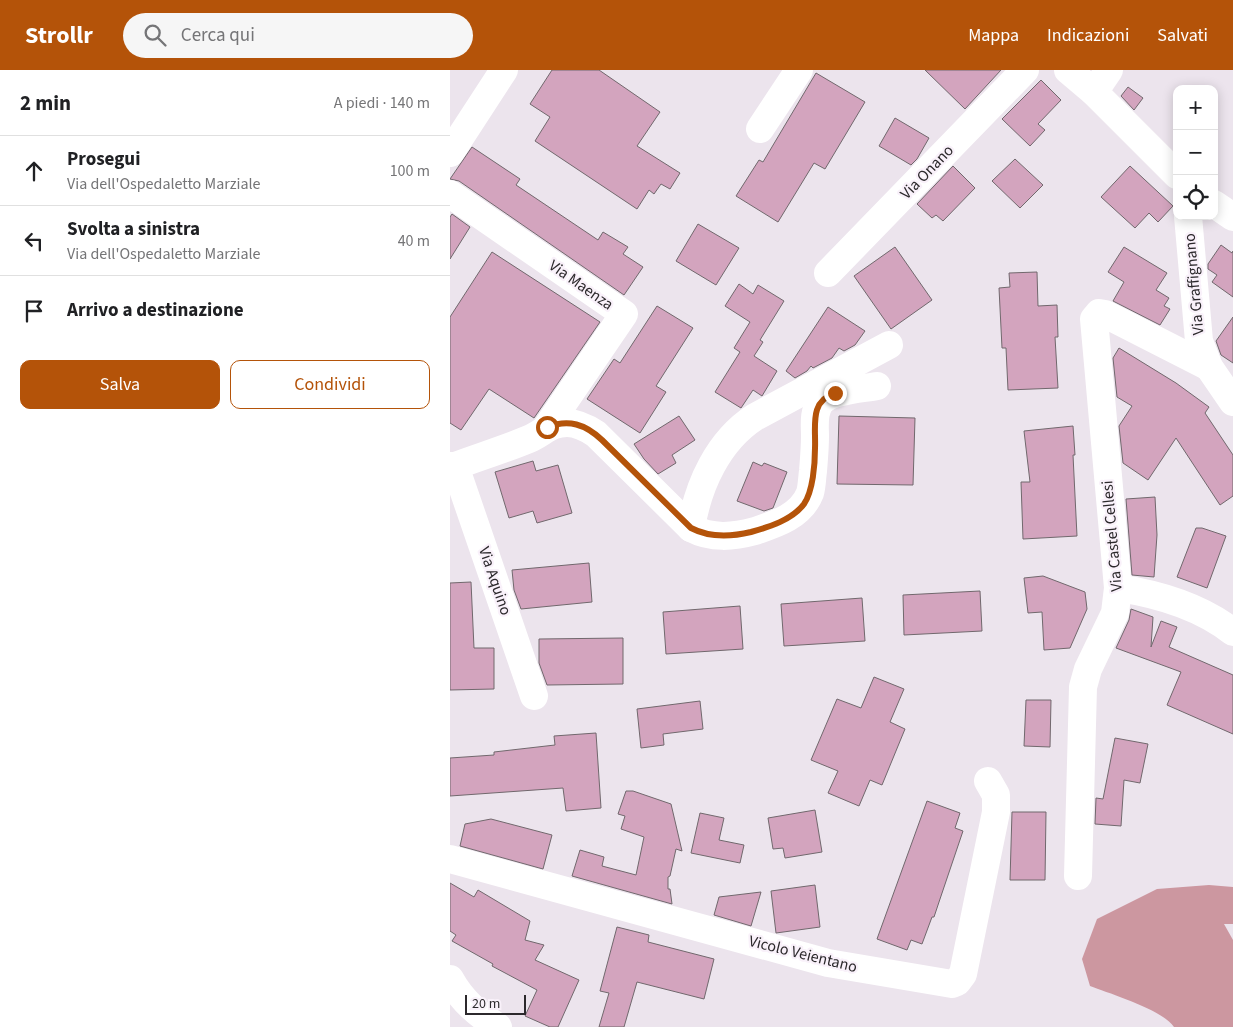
<!DOCTYPE html>
<html lang="it">
<meta charset="utf-8">
<style>
:root{--surface:#fff;--page:#f6f6f6;--text:#202124;--muted:#757577;--line:#e0e0e0;--accent:#b45309}
body{margin:0;font-family:"Source Sans 3",sans-serif;background:var(--page);color:var(--text)}
.controls{position:absolute;right:15px;top:15px;display:grid;overflow:hidden;border-radius:10px;box-shadow:0 2px 12px #0003}
.controls button{width:45px;height:45px;display:grid;place-items:center;padding:0;border:0;border-bottom:1px solid var(--line);background:var(--surface);color:var(--text);font:25px sans-serif}
.scale{position:absolute;left:15px;bottom:12px;width:61px;box-sizing:border-box;padding-left:5px;border:2px solid #2c292c;border-top:0;font-size:14px;line-height:18px;white-space:nowrap;color:#2c292c;-webkit-text-stroke:4px #f9f1fa;paint-order:stroke}
.stop{position:absolute;width:15px;height:15px;margin:-11px;border:4px solid #b45309;border-radius:50%;background:#fff}
.stop.end{background:#b45309;border-color:#fff;box-shadow:0 1px 5px #0008}
.list{margin:0;padding:0;list-style:none}
h2{display:flex;justify-content:space-between;align-items:center;height:65px;margin:0;padding:0 20px;font-size:21px}
h2 small{font-size:16px;font-weight:400;color:var(--muted)}
.list li{display:grid;grid-template-columns:32px 1fr auto;gap:15px;align-items:center;box-sizing:border-box;height:70px;padding:0 20px;border-top:1px solid var(--line)}
.list b{display:block;font-size:19px;white-space:nowrap}
.list p{margin:0;font-size:16px;white-space:nowrap;color:var(--muted)}
.list em{font-size:16px;font-style:normal;color:var(--muted)}
.actions{display:flex;gap:10px;padding:15px 20px}
.actions a{flex:1;padding:11px 0;border:1px solid var(--accent);border-radius:10px;text-align:center;font-size:18px;color:var(--accent)}
.actions .main{background:var(--accent);color:#fff}
.icon{flex:none;width:28px;height:28px;fill:none;stroke:currentColor;stroke-width:2;stroke-linecap:round;stroke-linejoin:round}
.map{position:relative;flex:none;width:783px;height:957px;overflow:hidden}
header{display:flex;align-items:center;gap:30px;box-sizing:border-box;height:70px;padding:0 25px;background:var(--accent);color:#fff}
header strong{font-size:24px}
nav{display:flex;gap:28px;margin-inline-start:auto;font-size:18px}
.search{width:350px;height:45px;background:var(--page);display:flex;align-items:center;gap:12px;box-sizing:border-box;padding:0 18px;border-radius:28px;color:var(--muted);font-size:19px}
main{display:flex}
aside{flex:1;background:var(--surface)}
.map>svg:first-child{display:block}
</style>
<header>
<strong>Strollr</strong>
<div class="search"><svg class="icon" aria-label="search" viewBox="0 0 24 24"><circle cx="10" cy="10" r="6"/><path d="M15 15l6 6"/></svg>Cerca qui</div>
<nav><a>Mappa</a><a>Indicazioni</a><a>Salvati</a></nav>
</header>
<main>
<aside>
<h2>2 min<small>A piedi · 140 m</small></h2>
<ul class="list">
<li><svg class="icon" aria-label="ahead" viewBox="0 0 24 24"><path d="M12 20V5M6 11l6-6 6 6"/></svg><div><b>Prosegui</b><p>Via dell'Ospedaletto Marziale</p></div><em>100 m</em></li>
<li><svg class="icon" aria-label="left" viewBox="0 0 24 24"><path d="M17 20v-9H6M10 6l-5 5 5 5"/></svg><div><b>Svolta a sinistra</b><p>Via dell'Ospedaletto Marziale</p></div><em>40 m</em></li>
<li><svg class="icon" aria-label="arrive" viewBox="0 0 24 24"><path d="M6 21V4h12l-3 4 3 4H6"/></svg><div><b>Arrivo a destinazione</b></div></li>
</ul>
<div class="actions"><a class="main">Salva</a><a>Condividi</a></div>
</aside>
<div class="map">
<svg width="783" height="957" viewBox="0 0 783 957">
<rect width="100%" height="100%" fill="#ece4ed"/>
<path fill="#cc97a0" d="M 759,815 L 783,817 L 783,854 L 774,854 L 783,870 L 783,957 L 724,957 C 713,940 661,924 640,916 L 632,889 L 647,849 L 707,819 Z"/>
<g fill="#d3a4be" stroke="#71686d">
<path d="M 102,0 L 149,0 L 210,42 L 187,76 L 230,103 L 220,119 L 211,114 L 204,124 L 199,120 L 187,139 L 85,71 L 100,47 L 80,34 Z"/>
<path d="M 475,0 L 551,0 L 515,39 Z"/>
<path d="M 366,3 L 415,32 L 375,99 L 364,93 L 328,152 L 286,126 L 309,90 L 313,92 Z"/>
<path d="M 591,10 L 611,30 L 588,54 L 595,60 L 580,76 L 552,49 Z"/>
<path d="M 678,17 L 693,28 L 684,40 L 671,26 Z"/>
<path d="M 445,48 L 479,68 L 467,89 L 461,95 L 429,76 Z"/>
<path d="M 22,77 L 70,109 L 66,115 L 148,170 L 153,162 L 178,177 L 173,184 L 193,197 L 174,225 L 9,111 L 0,109 Z"/>
<path d="M 565,89 L 593,115 L 570,138 L 542,111 Z"/>
<path d="M 503,96 L 525,118 L 493,151 L 486,145 L 482,148 L 467,134 Z"/>
<path d="M 680,96 L 723,136 L 708,152 L 699,143 L 685,158 L 651,127 Z"/>
<path d="M 2,144 L 20,157 L 0,189 L 0,147 Z"/>
<path d="M 248,154 L 289,178 L 266,215 L 226,191 Z"/>
<path d="M 771,175 L 782,183 L 783,181 L 783,227 L 762,212 L 767,205 L 758,199 L 758,194 Z"/>
<path d="M 445,177 L 482,230 L 441,259 L 404,206 Z"/>
<path d="M 674,177 L 717,203 L 706,220 L 719,228 L 714,236 L 720,239 L 710,255 L 663,231 L 674,212 L 658,202 Z"/>
<path d="M 42,182 L 150,252 L 84,348 L 39,319 L 11,360 L 0,353 L 0,247 Z"/>
<path d="M 587,202 L 588,236 L 607,235 L 608,267 L 605,267 L 608,318 L 558,320 L 556,278 L 552,278 L 549,218 L 560,217 L 559,203 Z"/>
<path d="M 289,214 L 303,224 L 308,215 L 334,231 L 310,270 L 313,272 L 304,286 L 327,301 L 312,326 L 303,320 L 291,338 L 265,322 L 290,282 L 284,278 L 300,252 L 275,236 Z"/>
<path d="M 207,236 L 243,258 L 206,316 L 216,322 L 190,363 L 137,329 L 164,289 L 170,293 Z"/>
<path d="M 378,237 L 415,261 L 405,275 L 394,281 L 389,278 L 382,288 L 363,298 L 361,296 L 357,301 L 345,308 L 336,301 Z"/>
<path d="M 783,247 L 783,293 L 771,285 L 766,271 Z"/>
<path d="M 669,278 L 726,313 L 759,337 L 755,343 L 783,385 L 783,426 L 770,435 L 726,368 L 698,410 L 673,393 L 669,356 L 682,336 L 667,327 L 663,288 Z"/>
<path d="M 229,346 L 245,370 L 222,385 L 226,393 L 208,404 L 194,389 L 184,374 Z"/>
<path d="M 389,346 L 465,348 L 463,415 L 387,414 Z"/>
<path d="M 623,356 L 625,385 L 623,385 L 627,466 L 573,469 L 571,412 L 580,412 L 574,361 Z"/>
<path d="M 83,391 L 86,401 L 108,395 L 122,443 L 87,453 L 83,441 L 59,448 L 45,402 Z"/>
<path d="M 303,392 L 312,396 L 314,393 L 337,402 L 323,438 L 314,441 L 287,431 Z"/>
<path d="M 705,427 L 707,465 L 704,507 L 682,505 L 676,429 Z"/>
<path d="M 746,458 L 752,458 L 776,466 L 757,518 L 727,507 Z"/>
<path d="M 139,493 L 142,532 L 71,539 L 64,520 L 62,500 Z"/>
<path d="M 593,506 L 635,522 L 637,539 L 620,578 L 594,580 L 592,542 L 578,543 L 574,508 Z"/>
<path d="M 21,512 L 24,578 L 44,578 L 44,619 L 0,620 L 0,513 Z"/>
<path d="M 530,521 L 532,561 L 454,565 L 453,525 Z"/>
<path d="M 412,528 L 415,571 L 334,576 L 331,534 Z"/>
<path d="M 290,536 L 293,579 L 216,584 L 213,542 Z"/>
<path d="M 681,539 L 703,547 L 701,577 L 711,551 L 727,557 L 719,577 L 783,605 L 783,664 L 717,635 L 731,602 L 666,578 L 679,550 Z"/>
<path d="M 173,568 L 173,614 L 97,615 L 89,593 L 89,569 Z"/>
<path d="M 424,607 L 454,619 L 440,652 L 455,659 L 432,715 L 420,710 L 409,736 L 378,723 L 388,701 L 361,690 L 387,629 L 411,638 Z"/>
<path d="M 576,630 L 601,630 L 600,677 L 574,676 Z"/>
<path d="M 250,631 L 253,659 L 213,664 L 214,675 L 191,678 L 187,639 Z"/>
<path d="M 146,663 L 151,738 L 116,741 L 113,718 L 0,726 L 0,688 L 44,685 L 44,682 L 105,675 L 104,666 Z"/>
<path d="M 665,668 L 698,674 L 690,713 L 674,710 L 671,756 L 645,754 L 646,728 L 653,729 Z"/>
<path d="M 176,721 L 183,721 L 221,734 L 232,781 L 226,779 L 220,806 L 218,807 L 218,819 L 220,819 L 222,834 L 122,806 L 130,780 L 154,787 L 152,796 L 186,805 L 194,767 L 171,759 L 175,746 L 168,744 Z"/>
<path d="M 477,731 L 510,743 L 505,758 L 513,761 L 490,829 L 484,847 L 482,847 L 472,874 L 461,870 L 457,880 L 427,869 Z"/>
<path d="M 365,740 L 372,782 L 335,788 L 333,778 L 323,779 L 318,748 Z"/>
<path d="M 562,742 L 596,742 L 595,810 L 560,810 Z"/>
<path d="M 250,743 L 274,748 L 269,770 L 294,775 L 290,793 L 241,783 Z"/>
<path d="M 41,749 L 102,765 L 93,799 L 10,776 L 15,754 Z"/>
<path d="M 0,813 L 24,827 L 28,820 L 80,851 L 75,870 L 94,875 L 85,890 L 129,910 L 108,957 L 100,957 L 75,946 L 87,920 L 42,896 L 43,894 L 2,871 L 6,865 L 0,861 Z"/>
<path d="M 365,815 L 370,857 L 326,863 L 321,821 Z"/>
<path d="M 311,822 L 301,856 L 264,845 L 269,827 Z"/>
<path d="M 167,857 L 199,865 L 198,872 L 264,889 L 254,929 L 187,912 L 174,957 L 149,957 L 159,923 L 150,921 Z"/>
</g>
<g fill="none" stroke-linecap="round" stroke-linejoin="round">
<g stroke="#fff" stroke-width="28">
<path d="M 618,0 L 644,22 L 727,105"/>
<path d="M 644,22 L 659,0"/>
<path d="M 310,59 L 349,0"/>
<path d="M 0,83 L 54,0"/>
<path d="M 0,124 L 174,244 L 97,357"/>
<path d="M 764,134 L 783,147"/>
<path d="M 738,146 L 749,271 L 759,297 L 783,332"/>
<path d="M 378,203 L 575,0"/>
<path d="M 0,396 L 5,396 C 29,387 55,379 79,369 C 94,363 99,353 117,353 C 128,353 137,358 146,364 L 241,458 C 262,469 283,467 305,461 C 326,454 351,446 360,423 C 362,416 362,408 363,401 C 364,389 365,378 365,366 C 365,355 363,343 370,333 C 380,320 412,319 427,316"/>
<path d="M 5,396 L 84,626"/>
<path d="M 241,458 C 248,415 268,371 305,347 L 439,275"/>
<path d="M 668,518 C 708,524 751,537 783,562"/>
<path d="M 0,789 L 378,893 L 502,914 L 507,912 L 513,904 L 546,742 L 546,725 L 538,711"/>
<path d="M 628,806 L 633,617 L 638,599 L 665,543 L 668,518 L 644,249 L 649,243 L 655,244 L 759,297"/>
<path d="M 0,909 C 12,931 28,944 48,957"/>
</g>
</g>
<g fill="none" stroke-linecap="round" stroke-linejoin="round">
<path stroke="#b45309" stroke-width="6" d="M 97,357 C 119,349 135,354 152,370 L 241,458 C 260,468 280,467 301,462 C 319,457 342,450 354,434 C 363,421 365,394 365,378 C 366,357 359,331 385,323"/>
</g>
<g text-anchor="middle" dominant-baseline="central" stroke-width="4.5" stroke-linejoin="round" paint-order="stroke">
<g font-size="16" fill="#2c292c" stroke="#f9f1fa">
<text transform="translate(477 102) rotate(-46)">Via Onano</text>
<text transform="translate(744 214) rotate(-95)">Via Graffignano</text>
<text transform="translate(131 215) rotate(35)">Via Maenza</text>
<text transform="translate(662 466) rotate(-95)">Via Castel Cellesi</text>
<text transform="translate(45 511) rotate(71)">Via Aquino</text>
<text transform="translate(353 884) rotate(14)">Vicolo Veientano</text>
</g>
</g>
</svg>
<div class="controls">
<button>+</button>
<button>−</button>
<button><svg class="icon" aria-label="locate" viewBox="0 0 24 24"><circle cx="12" cy="12" r="6"/><path d="M12 2v4M12 18v4M2 12h4M18 12h4"/></svg></button>
</div>
<div class="scale">20 m</div>
<div class="stop" style="left:97px;top:357px"></div>
<div class="stop end" style="left:385px;top:323px"></div>
</div>
</main>
